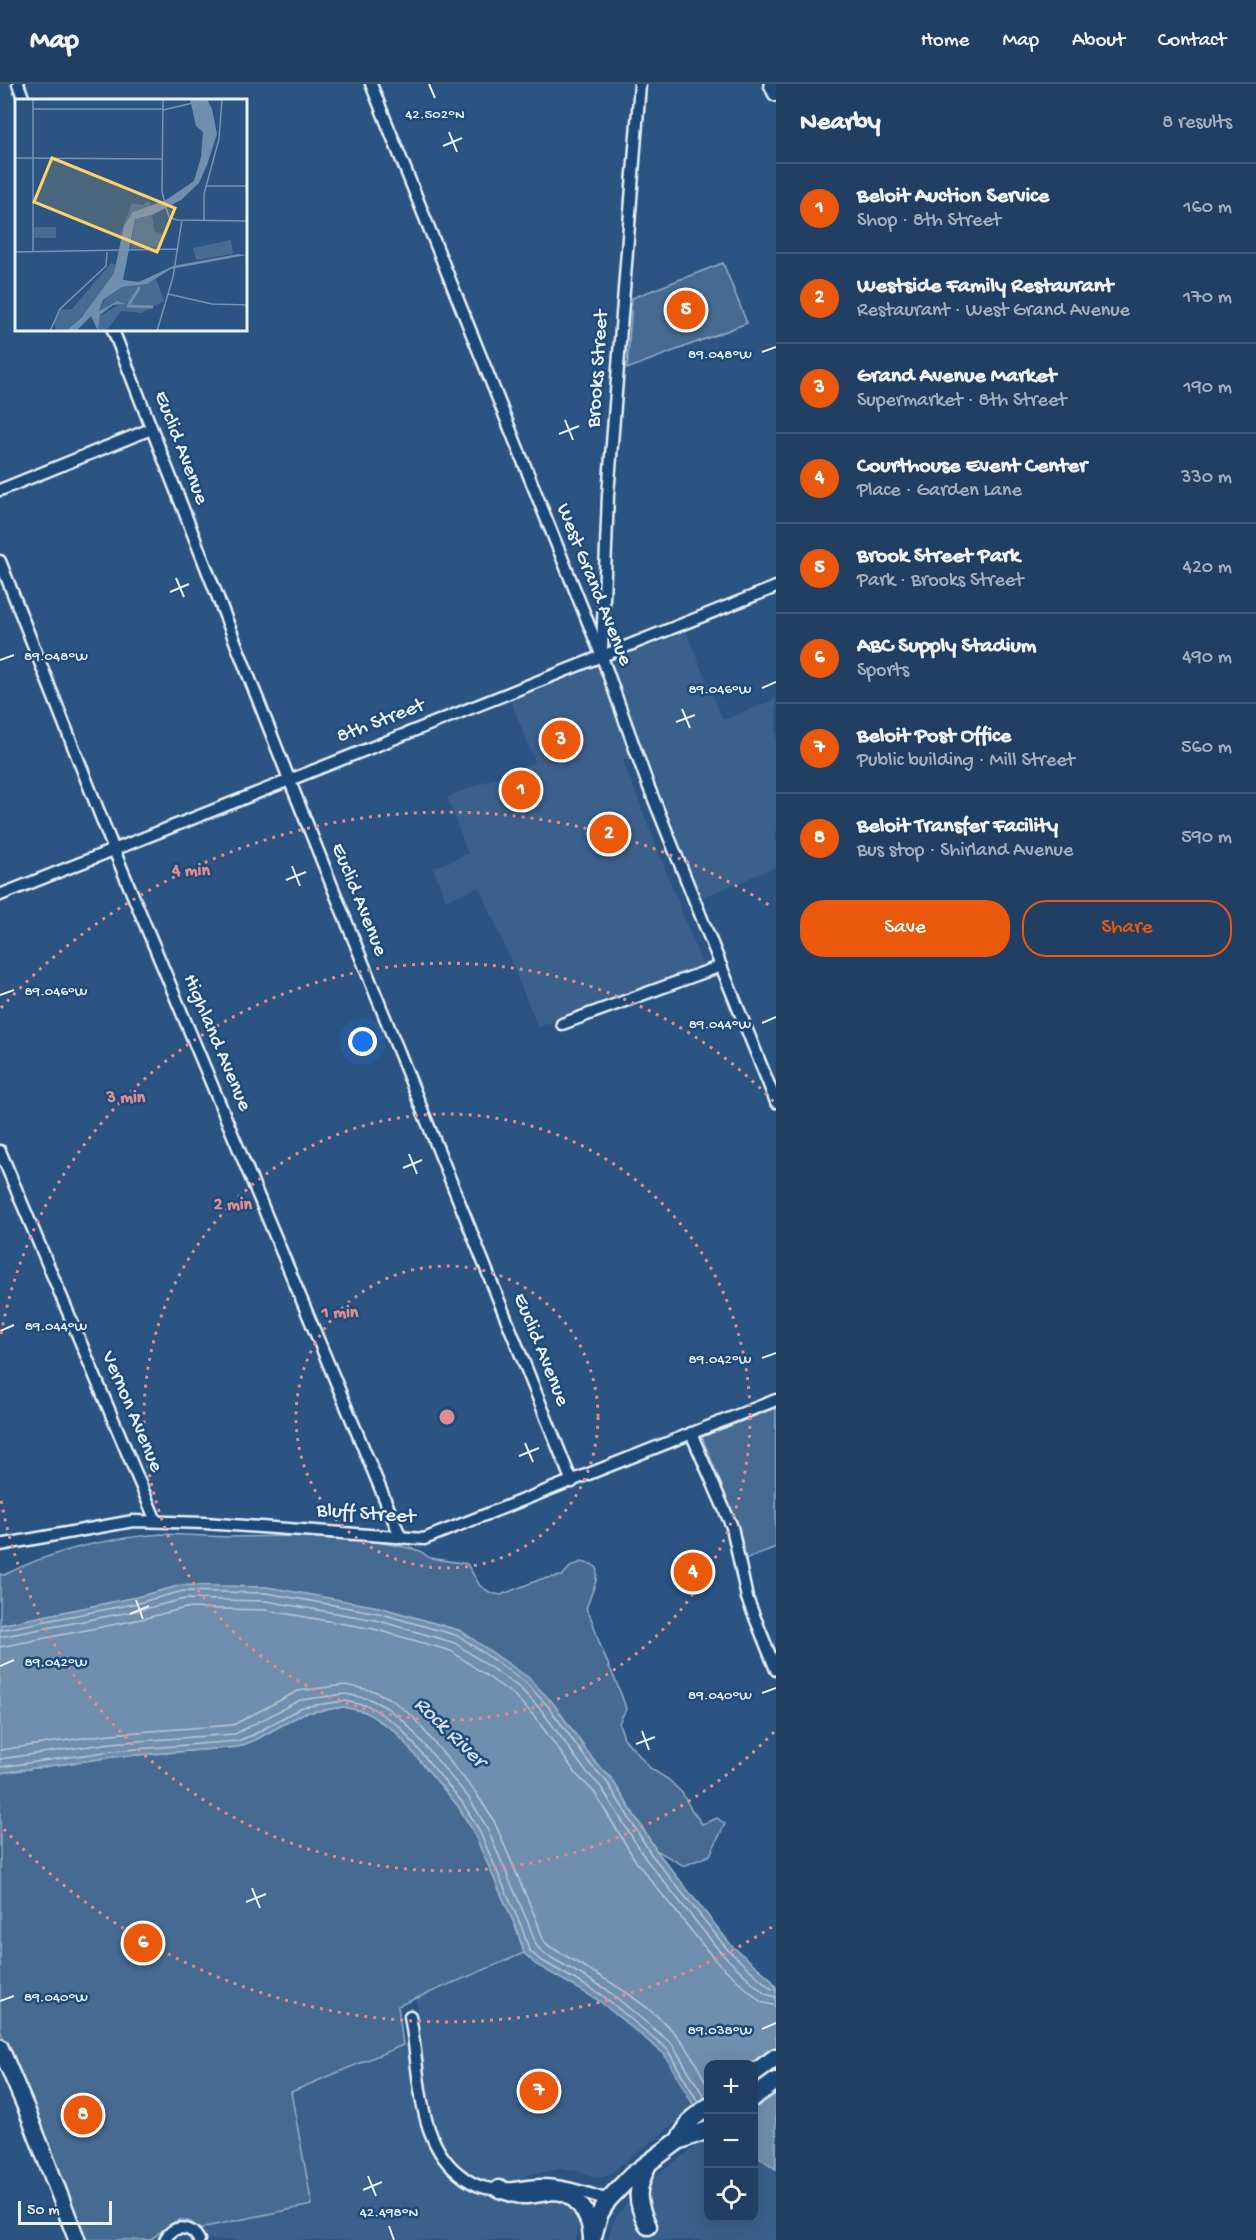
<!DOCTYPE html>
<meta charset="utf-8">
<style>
:root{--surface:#203f62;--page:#284668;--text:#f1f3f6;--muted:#a2afbe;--line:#3d5877;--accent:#ea580c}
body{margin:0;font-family:"Gochi Hand",sans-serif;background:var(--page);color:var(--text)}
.controls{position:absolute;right:18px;bottom:18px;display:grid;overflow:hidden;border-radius:12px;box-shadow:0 6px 24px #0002}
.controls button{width:54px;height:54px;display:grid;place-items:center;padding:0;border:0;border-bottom:2px solid var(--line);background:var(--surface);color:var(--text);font:30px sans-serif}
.scale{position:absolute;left:18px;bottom:15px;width:94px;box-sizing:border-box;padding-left:6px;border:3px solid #e8f1f8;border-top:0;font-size:16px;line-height:21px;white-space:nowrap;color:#e8f1f8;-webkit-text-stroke:4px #1f4a7a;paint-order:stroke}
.you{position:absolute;left:363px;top:958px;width:21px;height:21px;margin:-15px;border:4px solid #fff;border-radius:50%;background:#1a73e8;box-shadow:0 0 0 9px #1a73e833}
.badge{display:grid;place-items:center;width:39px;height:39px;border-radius:50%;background:var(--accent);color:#fff;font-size:20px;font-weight:700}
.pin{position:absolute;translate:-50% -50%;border:3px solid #fff;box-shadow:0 2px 6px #0006}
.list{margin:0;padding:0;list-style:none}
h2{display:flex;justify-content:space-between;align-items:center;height:78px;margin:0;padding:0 24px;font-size:26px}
h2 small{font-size:20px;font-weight:400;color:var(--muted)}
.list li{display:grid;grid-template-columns:39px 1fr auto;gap:18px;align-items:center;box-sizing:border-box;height:90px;padding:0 24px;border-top:2px solid var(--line)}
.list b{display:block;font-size:22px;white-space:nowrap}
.list p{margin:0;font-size:20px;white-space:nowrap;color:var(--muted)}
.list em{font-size:20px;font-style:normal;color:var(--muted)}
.actions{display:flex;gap:12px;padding:18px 24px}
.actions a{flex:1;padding:14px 0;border:2px solid var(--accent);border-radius:24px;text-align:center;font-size:21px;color:var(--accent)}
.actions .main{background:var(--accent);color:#fff}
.icon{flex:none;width:33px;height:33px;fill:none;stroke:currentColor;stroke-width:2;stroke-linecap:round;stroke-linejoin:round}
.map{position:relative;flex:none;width:776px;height:2156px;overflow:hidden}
header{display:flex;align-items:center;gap:36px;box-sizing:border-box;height:84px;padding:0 30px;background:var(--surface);border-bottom:2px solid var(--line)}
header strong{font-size:28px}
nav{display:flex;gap:33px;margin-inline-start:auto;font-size:21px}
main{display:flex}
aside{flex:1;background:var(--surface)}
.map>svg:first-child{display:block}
</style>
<header>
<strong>Map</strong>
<nav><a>Home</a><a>Map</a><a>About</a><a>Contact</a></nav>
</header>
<main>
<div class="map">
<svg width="776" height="2156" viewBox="0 0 776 2156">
<rect width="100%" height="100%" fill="#2b5482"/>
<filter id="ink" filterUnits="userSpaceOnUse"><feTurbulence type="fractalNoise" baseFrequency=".0167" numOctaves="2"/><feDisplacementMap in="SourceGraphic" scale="12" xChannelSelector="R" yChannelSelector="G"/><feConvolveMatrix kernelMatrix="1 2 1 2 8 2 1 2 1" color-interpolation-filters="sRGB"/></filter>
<g filter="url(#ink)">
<g fill="#3a608b">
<path d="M 686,548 L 723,636 L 776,615 L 776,783 L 701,814 L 645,668 L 623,676 L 702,880 L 693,886 L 538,943 L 480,803 L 446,816 L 433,784 L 468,770 L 447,713 L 535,678 L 511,617 Z"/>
<path d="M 524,1869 L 535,1880 L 598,1916 L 664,1970 L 695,2024 L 607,2092 L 598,2094 L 577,2087 L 560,2085 L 526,2091 L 529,2116 L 549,2113 L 571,2119 L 580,2134 L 576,2156 L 207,2156 L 201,2146 L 291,2008 L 403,1961 L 423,1958 L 416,1914 Z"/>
<path d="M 708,2053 L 708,2134 L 754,2134 L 754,2070 L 776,2085 L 776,2156 L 607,2156 L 614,2136 L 630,2115 L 653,2094 Z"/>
</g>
<g fill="#476b93" stroke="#98aec6" stroke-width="1.5">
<path d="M 723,179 L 747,239 L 627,285 L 632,214 Z"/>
<path d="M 776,1324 L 776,1463 L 743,1476 L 740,1448 L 702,1353 Z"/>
<path d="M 162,1450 L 228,1453 L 301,1452 L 366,1456 L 410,1464 L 420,1467 L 430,1474 L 467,1480 L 480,1502 L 491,1509 L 501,1511 L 541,1495 L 562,1492 L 570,1483 L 581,1478 L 591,1480 L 597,1484 L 596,1497 L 586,1525 C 593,1535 594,1543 598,1555 C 606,1579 619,1600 626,1625 L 619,1639 L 624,1654 L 650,1684 L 669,1696 L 682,1709 L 691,1725 L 702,1740 L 717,1734 L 725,1740 L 710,1771 L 684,1782 L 656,1766 L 611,1694 L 594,1677 L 553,1619 L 461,1547 L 379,1523 L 182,1501 L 137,1513 L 0,1541 L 0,1490 L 4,1491 C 53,1466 108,1454 162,1450 Z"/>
<path d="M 344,1623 L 366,1628 L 395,1647 L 458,1722 L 473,1747 L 517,1846 L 524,1869 L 398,1922 L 403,1961 L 291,2008 L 312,2121 L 205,2143 L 201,2146 C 179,2123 168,2144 150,2156 L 85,2156 L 43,2048 L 0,1946 L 0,1689 L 113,1673 L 238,1663 L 255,1656 L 304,1629 Z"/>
</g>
<path fill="#708ead" stroke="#a0b6cb" stroke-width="1.5" d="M 182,1501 L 267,1503 L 379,1523 L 461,1547 L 529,1594 L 553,1619 L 594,1677 L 611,1694 L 656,1766 L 732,1862 L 770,1894 L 776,1903 L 776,2085 L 754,2070 L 754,1980 L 708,1980 L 708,2037 L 695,2024 L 664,1970 L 598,1916 L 535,1880 L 524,1869 L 517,1846 L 473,1747 L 458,1722 L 395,1647 L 366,1628 L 344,1623 L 304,1629 L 255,1656 L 238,1663 L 113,1673 L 0,1689 L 0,1541 L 137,1513 Z"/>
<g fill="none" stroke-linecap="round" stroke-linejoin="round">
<g stroke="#b8c9da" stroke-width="1.5">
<path d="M 0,1546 L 138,1519 L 183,1507 L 266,1509 L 378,1529 L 459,1552 L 525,1598 L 548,1622 L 590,1680 L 607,1698 L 651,1770 L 728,1866 L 770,1904 L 776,1906"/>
<path d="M 0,1553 L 140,1526 L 184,1515 L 266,1517 L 376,1536 L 455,1559 L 520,1604 L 542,1627 L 584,1685 L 601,1703 L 645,1774 L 722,1870 L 765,1910 L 776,1913"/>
<path d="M 0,1563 L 142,1535 L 185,1524 L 265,1526 L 374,1545 L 451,1567 L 514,1611 L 535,1633 L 577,1691 L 594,1708 L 637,1779 L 715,1876 L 761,1918 L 776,1922"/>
<path d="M 0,1666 L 110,1650 L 233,1641 L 298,1607 L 345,1601 L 374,1607 L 392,1616 L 412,1632 L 476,1709 L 494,1737 L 537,1837 L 543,1856 L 549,1862 C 594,1889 645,1914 680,1955 C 692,1968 700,1988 708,2003"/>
<path d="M 0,1675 L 111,1659 L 235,1650 L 300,1616 L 345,1610 L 370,1615 L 387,1624 L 405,1638 L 469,1714 L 486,1742 L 529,1841 L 536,1861 L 543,1869 L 606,1905 L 672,1960 L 705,2014"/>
<path d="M 0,1683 L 112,1667 L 237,1657 L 253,1651 L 302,1623 L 344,1617 L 369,1622 L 399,1642 L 462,1718 L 478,1744 L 522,1844 L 529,1866 L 539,1875 L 602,1911 L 667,1965 L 698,2018"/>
</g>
<g stroke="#e8f1f8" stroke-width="15">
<g id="street">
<path d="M 18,0 L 24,16"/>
<path d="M 371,0 L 602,573 L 648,701 L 776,1018"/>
<path d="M 113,246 L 289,695 L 572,1398"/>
<path d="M 0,406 L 151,345"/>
<path d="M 0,477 L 114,766 L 401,1454"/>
<path d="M 602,566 L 608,411 L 640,0"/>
<path d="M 0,811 L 776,503"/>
<path d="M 562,940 L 721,882"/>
<path d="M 0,1067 L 156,1437"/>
<path d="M 691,1349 L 732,1443 L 747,1514 L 776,1586"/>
<path d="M 0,1461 L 133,1437 L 205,1439 L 424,1455 L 776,1316"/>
<path d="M 410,1932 C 420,1983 415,2054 458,2089 C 466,2096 476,2102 486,2104 C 504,2108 523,2101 541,2101 C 565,2101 586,2109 608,2116"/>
<path d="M 165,2156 C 173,2140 191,2141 199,2156"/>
</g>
</g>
<g stroke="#e8f1f8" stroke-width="20">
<g id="secondary">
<path d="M 772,0 L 776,9"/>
<path d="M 0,1963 L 26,2024 L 77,2156"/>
</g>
</g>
<g stroke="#e8f1f8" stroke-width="21">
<g id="primary">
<path d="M 754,1989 L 776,1973"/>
<path d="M 754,2013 L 776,1997"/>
<path d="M 678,2057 L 693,2034 L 708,2023"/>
<path d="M 499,2105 C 506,2107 514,2110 521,2111 C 532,2112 543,2108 554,2107 C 577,2107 591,2133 592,2153"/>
<path d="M 648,2142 C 635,2116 636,2106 648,2080"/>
<path d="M 592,2156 L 599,2131 L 608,2116 L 631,2092 L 678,2057 L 708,2046"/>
</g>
</g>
<use href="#street" stroke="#1f4a7a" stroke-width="10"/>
<use href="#secondary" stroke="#1f4a7a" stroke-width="15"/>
<use href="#primary" stroke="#1f4a7a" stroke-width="16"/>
</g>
</g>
<path fill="none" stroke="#e8f1f8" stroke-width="2" d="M 429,0 L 435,14M 449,48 L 457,68M 443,62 L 462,54M 762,268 L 776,263M 565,336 L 573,356M 559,350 L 579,342M 176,494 L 184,513M 170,508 L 189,500M 0,576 L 14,571M 762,604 L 776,598M 682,625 L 690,644M 676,638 L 695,631M 292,782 L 300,802M 286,796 L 306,788M 0,911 L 14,906M 762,939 L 776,933M 409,1070 L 417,1090M 403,1084 L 422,1076M 0,1247 L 14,1241M 762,1274 L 776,1269M 525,1359 L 533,1378M 519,1372 L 539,1364M 136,1516 L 143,1535M 130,1530 L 149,1522M 0,1582 L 14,1576M 762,1609 L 776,1604M 642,1647 L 649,1666M 636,1660 L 655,1653M 252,1804 L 260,1824M 246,1818 L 266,1810M 0,1917 L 14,1912M 762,1945 L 776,1939M 368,2092 L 376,2112M 363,2106 L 382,2098M 389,2142 L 394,2156"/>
<g fill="none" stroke="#df8c90" stroke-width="3" stroke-dasharray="3 6">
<circle cx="447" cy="1333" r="151"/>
<circle cx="447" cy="1333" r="303"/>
<path d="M774 1648A454 454 0 0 1 1 1416M1 1250A454 454 0 0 1 774 1018"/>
<path d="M772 1843A605 605 0 0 1 1 1742M1 924A605 605 0 0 1 772 823"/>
</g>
<g text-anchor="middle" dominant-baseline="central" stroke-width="5" stroke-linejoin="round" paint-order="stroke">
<g font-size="21" fill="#e8f1f8" stroke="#1f4a7a">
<text transform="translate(599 285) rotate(-86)">Brooks Street</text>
<text transform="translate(180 364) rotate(69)">Euclid Avenue</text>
<text transform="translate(593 501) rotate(68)">West Grand Avenue</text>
<text transform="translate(381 638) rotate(-21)">8th Street</text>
<text transform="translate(358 816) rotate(68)">Euclid Avenue</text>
<text transform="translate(216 959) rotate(67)">Highland Avenue</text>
<text transform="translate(540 1266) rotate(68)">Euclid Avenue</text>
<text transform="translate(131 1328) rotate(67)">Vernon Avenue</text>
<text transform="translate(366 1431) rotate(4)">Bluff Street</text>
</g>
<g font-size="22" font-style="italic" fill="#d0dde9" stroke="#1f4a7a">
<text transform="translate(449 1649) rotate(44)">Rock River</text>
</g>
</g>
<g transform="translate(15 15)">
<rect width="232" height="232" fill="#2b5482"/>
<path d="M 135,102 L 135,107 L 118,113 L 103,141 L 117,104 L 127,106 ZM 137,116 L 140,133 L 147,134 L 145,148 L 115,150 L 120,120 ZM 19,128 L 41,128 L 41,139 L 19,139 ZM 216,141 L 218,155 L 181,161 L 178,149 ZM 96,164 L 102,166 L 99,174 L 72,212 L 51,232 L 41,232 L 39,224 L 46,210 L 57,210 ZM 141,180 L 149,202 L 126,214 L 106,212 L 91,232 L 83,232 L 85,217 L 107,204 L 95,205 L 84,212 L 91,199 L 107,188 L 131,185 Z" fill="#476b93"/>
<path d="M 175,0 L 192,0 L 197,10 L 202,35 L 192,66 L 184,84 L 166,101 L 137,116 L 120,120 L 108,181 L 124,183 L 158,167 L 223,155 L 232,156 L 156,170 L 132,185 L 107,188 L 88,201 L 84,212 L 102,202 L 111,205 L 98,206 L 85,216 L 83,232 L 76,217 L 61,232 L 51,232 L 67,218 L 99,174 L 109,127 L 118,113 L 151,101 L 179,82 L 186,58 L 188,33 L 181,27 Z" fill="#708ead"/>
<path fill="none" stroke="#708ead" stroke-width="3" d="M 114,205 L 125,188M 112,207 L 138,208"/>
<path fill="none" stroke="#7793b1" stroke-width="1.5" d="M 148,0 L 147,93 L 152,112M 18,10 L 148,10M 148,11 L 195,0M 0,59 L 148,60M 192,87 L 233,87M 152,111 L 154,118 L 162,121 L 233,122M 189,121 L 189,95 L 204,40 L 207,0M 0,153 L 162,150M 18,153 L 18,0M 153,195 L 197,205 L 233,206M 35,232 L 45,210 L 91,167 L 92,153M 142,232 L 158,178 L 167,121"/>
<path fill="#ffd166" fill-opacity="0.15" stroke="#ffd166" stroke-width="3" d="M 37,59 L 160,109 L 142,153 L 19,103 Z"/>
<rect width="232" height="232" fill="none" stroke="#e8f1f8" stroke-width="3"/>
</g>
<g font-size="15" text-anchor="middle" fill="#e8f1f8" stroke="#1f4a7a" stroke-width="5" stroke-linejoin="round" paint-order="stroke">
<text x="435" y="34">42.502°N</text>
<text x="720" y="274">89.048°W</text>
<text x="56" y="576">89.048°W</text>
<text x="720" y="609">89.046°W</text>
<text x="56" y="911">89.046°W</text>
<text x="720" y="944">89.044°W</text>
<text x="56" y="1246">89.044°W</text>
<text x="720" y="1279">89.042°W</text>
<text x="56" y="1582">89.042°W</text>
<text x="720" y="1615">89.040°W</text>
<text x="56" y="1917">89.040°W</text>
<text x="720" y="1950">89.038°W</text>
<text x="389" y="2132">42.498°N</text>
</g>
<circle cx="447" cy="1333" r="9" fill="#df8c90" stroke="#1f4a7a" stroke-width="3"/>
<g font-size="18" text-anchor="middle" font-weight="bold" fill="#df8c90" stroke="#1f4a7a" stroke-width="5" stroke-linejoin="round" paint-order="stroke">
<text x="191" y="791">4 min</text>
<text x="126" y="1018">3 min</text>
<text x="233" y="1125">2 min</text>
<text x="340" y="1233">1 min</text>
</g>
</svg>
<div class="controls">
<button>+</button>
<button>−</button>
<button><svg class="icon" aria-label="locate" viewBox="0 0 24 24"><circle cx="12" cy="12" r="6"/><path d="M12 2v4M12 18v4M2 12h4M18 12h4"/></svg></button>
</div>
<div class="scale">50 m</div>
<div class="you"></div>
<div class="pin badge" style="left:521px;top:706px">1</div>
<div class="pin badge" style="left:609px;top:750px">2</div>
<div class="pin badge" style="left:561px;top:656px">3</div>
<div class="pin badge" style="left:693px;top:1488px">4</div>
<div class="pin badge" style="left:686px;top:226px">5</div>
<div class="pin badge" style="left:143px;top:1859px">6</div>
<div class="pin badge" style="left:539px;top:2007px">7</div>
<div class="pin badge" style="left:83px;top:2031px">8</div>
</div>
<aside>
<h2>Nearby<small>8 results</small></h2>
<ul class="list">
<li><span class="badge">1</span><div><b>Beloit Auction Service</b><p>Shop · 8th Street</p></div><em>160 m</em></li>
<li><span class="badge">2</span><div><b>Westside Family Restaurant</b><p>Restaurant · West Grand Avenue</p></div><em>170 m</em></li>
<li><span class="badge">3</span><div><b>Grand Avenue Market</b><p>Supermarket · 8th Street</p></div><em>190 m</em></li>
<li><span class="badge">4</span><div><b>Courthouse Event Center</b><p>Place · Garden Lane</p></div><em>330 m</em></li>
<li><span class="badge">5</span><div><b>Brook Street Park</b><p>Park · Brooks Street</p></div><em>420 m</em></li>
<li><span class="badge">6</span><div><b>ABC Supply Stadium</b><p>Sports</p></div><em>490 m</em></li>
<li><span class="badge">7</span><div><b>Beloit Post Office</b><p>Public building · Mill Street</p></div><em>560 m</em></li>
<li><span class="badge">8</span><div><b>Beloit Transfer Facility</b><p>Bus stop · Shirland Avenue</p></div><em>590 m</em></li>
</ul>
<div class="actions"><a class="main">Save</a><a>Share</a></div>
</aside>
</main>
